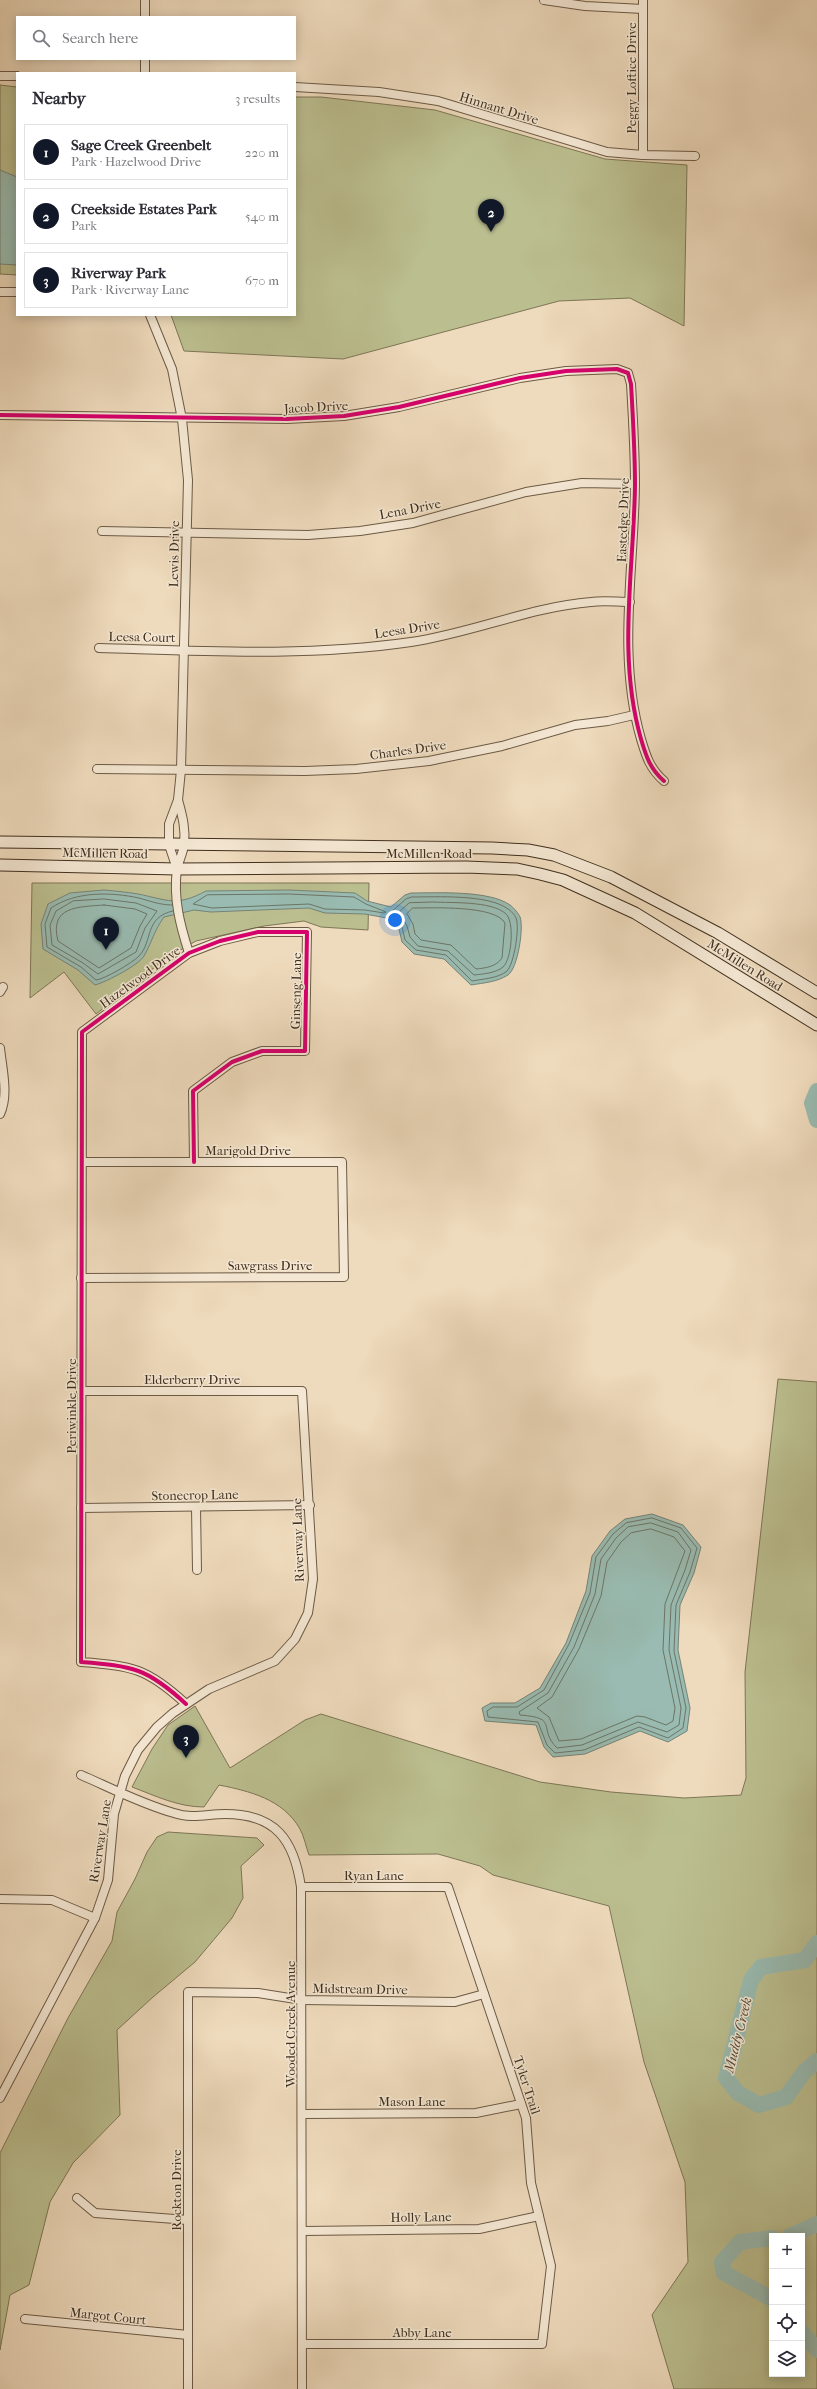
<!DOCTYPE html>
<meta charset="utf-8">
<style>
:root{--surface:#fff;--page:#f2f2f3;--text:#2b2b33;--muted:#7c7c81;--line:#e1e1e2;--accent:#111827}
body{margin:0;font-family:"IM FELL French Canon",serif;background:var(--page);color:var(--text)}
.controls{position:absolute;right:12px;bottom:12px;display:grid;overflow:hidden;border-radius:0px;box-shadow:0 2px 10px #0003}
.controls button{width:36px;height:36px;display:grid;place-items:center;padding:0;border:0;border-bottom:1px solid var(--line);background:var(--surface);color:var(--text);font:20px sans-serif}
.you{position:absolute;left:395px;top:920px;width:14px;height:14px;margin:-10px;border:3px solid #fff;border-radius:50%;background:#1a73e8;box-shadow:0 0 0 6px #1a73e833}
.badge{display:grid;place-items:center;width:26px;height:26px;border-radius:50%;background:var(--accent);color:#fff;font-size:13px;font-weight:700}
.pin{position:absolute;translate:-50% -33px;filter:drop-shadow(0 1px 2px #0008)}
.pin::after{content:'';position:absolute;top:21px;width:14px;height:12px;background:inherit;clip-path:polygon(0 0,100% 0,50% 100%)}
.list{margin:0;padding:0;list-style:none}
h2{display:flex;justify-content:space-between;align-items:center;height:52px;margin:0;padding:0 16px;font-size:17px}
h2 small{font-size:13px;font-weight:400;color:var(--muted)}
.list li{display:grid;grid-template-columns:26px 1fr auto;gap:12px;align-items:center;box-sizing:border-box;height:56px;margin:0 8px 8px;padding:0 8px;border:1px solid var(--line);border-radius:0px}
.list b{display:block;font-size:15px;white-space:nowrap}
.list p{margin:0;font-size:13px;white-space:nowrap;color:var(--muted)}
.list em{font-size:13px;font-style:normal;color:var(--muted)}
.icon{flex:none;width:22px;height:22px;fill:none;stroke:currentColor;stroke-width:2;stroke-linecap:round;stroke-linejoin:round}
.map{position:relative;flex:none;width:817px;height:2389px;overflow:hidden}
.search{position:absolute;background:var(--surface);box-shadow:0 2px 10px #0003;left:16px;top:16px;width:280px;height:44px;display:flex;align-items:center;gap:10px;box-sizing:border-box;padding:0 14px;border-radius:0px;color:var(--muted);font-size:15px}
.panel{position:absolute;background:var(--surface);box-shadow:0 2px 10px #0003;left:16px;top:72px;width:280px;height:244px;border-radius:0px}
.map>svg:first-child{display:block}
</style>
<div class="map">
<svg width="817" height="2389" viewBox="0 0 817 2389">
<rect width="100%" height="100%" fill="#eedabc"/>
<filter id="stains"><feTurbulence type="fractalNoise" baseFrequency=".005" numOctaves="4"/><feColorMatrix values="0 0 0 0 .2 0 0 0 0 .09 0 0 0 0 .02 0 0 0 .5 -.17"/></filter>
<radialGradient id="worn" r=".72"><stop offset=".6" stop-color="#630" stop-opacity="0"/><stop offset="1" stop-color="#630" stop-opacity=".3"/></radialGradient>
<g fill="#bbbe8f" stroke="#7e7656" fill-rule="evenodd">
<path d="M 0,85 L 17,87 L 17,275 L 0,274 Z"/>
<path d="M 295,97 L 321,97 L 435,110 L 605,159 L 687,165 L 684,326 L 630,298 L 559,301 L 343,359 L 184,351 L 171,315 L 295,315 Z"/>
<path d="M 32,883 L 369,883 L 368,930 L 321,927 L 304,921 L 264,926 L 196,941 L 165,959 L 96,1014 L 64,972 L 30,998 Z"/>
<path d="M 778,1379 L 817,1382 L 817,2389 L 674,2389 L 652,2315 L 688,2262 L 685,2182 L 644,2062 L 609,1906 L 493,1875 L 480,1866 L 438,1854 L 309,1855 C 306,1847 304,1836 300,1829 C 283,1799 249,1791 219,1785 L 204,1807 C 178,1807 156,1796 132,1787 L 152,1749 L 168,1725 L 195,1706 L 230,1768 L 305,1720 L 321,1714 L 540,1782 L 611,1792 L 684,1798 L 741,1795 L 746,1778 L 745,1672 ZM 772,2236 L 802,2236 L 802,2374 L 772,2374 Z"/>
<path d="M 168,1832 L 257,1838 L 264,1845 L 241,1866 L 243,1898 L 232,1918 L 195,1962 L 153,1997 L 117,2030 L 120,2115 L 73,2163 L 50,2202 L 29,2285 L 10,2295 L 0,2350 L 0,2153 L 68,2018 L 112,1941 L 117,1912 L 135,1879 L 147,1852 L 157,1837 Z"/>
</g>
<g fill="#99bbb1" stroke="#758376">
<path d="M 0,170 L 17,177 L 17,265 L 0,264 Z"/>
<path d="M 104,890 C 115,891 127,892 138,894 C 168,900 176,907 206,891 L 289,890 L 355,893 L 367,901 L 391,907 L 405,895 L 411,893 C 437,893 489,890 510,905 C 513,907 519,914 520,917 C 524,927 518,968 508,975 C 497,982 483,983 471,985 L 444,959 L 414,954 L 402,942 L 399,929 L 392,919 L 365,914 L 325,913 L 309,908 L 211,912 L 194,910 L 164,917 C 154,931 152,942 144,956 C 139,965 106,982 95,985 L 78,970 L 43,949 L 41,924 L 48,904 L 70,893 Z"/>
<path d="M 652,1514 L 683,1525 L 701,1547 L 694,1573 L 680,1605 L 678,1650 L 690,1708 L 687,1731 L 668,1742 L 640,1731 L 585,1754 L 553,1757 L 544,1747 L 536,1725 L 485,1721 L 482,1708 L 491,1703 L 515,1703 L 540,1688 L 566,1643 L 586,1591 L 592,1556 L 610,1531 L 625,1519 Z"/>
</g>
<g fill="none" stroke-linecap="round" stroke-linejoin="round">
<g stroke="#6c7567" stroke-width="1">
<path d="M 289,894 L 354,897 L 366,904 L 386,912 L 384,913 L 365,910 L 325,909 L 309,904 L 212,908 L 193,904 L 207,895 Z"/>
<path d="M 412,897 C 436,897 488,894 508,909 C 510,910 515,915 516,918 C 520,927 514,964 507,971 C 499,978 483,979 472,981 L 446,955 L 416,950 L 405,940 L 402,927 L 390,913 L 406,899 Z"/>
<path d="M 104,899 L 136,903 L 157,911 L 145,928 L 136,952 L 98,974 L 83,963 L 52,945 L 50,925 L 56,911 L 73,901 Z"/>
<path d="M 433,902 C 452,903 490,901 505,913 C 515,920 512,959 503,967 C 496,973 483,974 474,975 L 448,951 L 418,946 L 410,937 L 407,926 L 399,912 L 409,903 Z"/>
<path d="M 104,905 L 135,909 L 147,914 L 140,926 L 131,948 L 99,968 L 58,941 C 49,906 78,907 104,905 Z"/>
<path d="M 172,905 C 160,905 150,901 139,898 C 111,892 76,891 51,908 L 45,924 L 47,947 L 81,967 L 96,980 C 105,979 132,963 139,956 C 153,942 144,917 173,911"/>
<path d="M 413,908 C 433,908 495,905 505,923 L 502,958 C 496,967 485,968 476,969 L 451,945 L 421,940 L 415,934 L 413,924 L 407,914 Z"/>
<path d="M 652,1518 L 681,1528 L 697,1548 L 690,1572 L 676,1605 L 674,1651 L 686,1708 L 683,1728 L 668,1738 L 639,1727 L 584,1750 L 555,1753 L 547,1745 L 538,1722 L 488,1717 L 487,1711 L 493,1707 L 517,1707 L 544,1690 L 569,1644 L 590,1593 L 596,1557 L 613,1534 L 626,1523 Z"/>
<path d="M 651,1523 L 678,1532 L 691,1550 L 685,1570 L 671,1605 L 669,1650 L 681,1708 L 679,1725 L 667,1732 L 638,1722 L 582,1745 L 557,1748 C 537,1728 560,1718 520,1715 L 519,1712 L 548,1693 L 574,1647 L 595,1594 L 601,1559 L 616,1538 L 628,1527 Z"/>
<path d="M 651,1529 L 674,1537 L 685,1551 L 665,1604 L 663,1650 L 675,1708 L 673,1721 L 666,1725 L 645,1717 L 637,1716 L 581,1739 L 559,1741 L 549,1717 L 537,1708 L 552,1697 L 579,1649 L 601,1596 L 607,1562 L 621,1542 L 631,1533 Z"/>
</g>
<g stroke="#99bbb1" stroke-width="16">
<path d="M 817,1091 L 812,1103 L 817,1120"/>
<path d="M 817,1943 L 805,1960 L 761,1967 L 751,1980 L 726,2078 L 738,2093 L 759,2105 L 786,2097 L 805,2071 L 817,2061"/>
<path d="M 790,2236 L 817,2224"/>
<path d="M 772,2238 L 740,2242 L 722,2262 L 724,2273 L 772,2299"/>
<path d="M 802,2332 L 817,2350"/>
</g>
<g stroke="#6c5a45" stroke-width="10">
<g id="minor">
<path d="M 544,0 L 585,6 L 643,9"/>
<path d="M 145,17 L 145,0"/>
<path d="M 145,59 L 145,73"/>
<path d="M 0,76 L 17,76"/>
<path d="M 295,87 L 379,92 L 438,101 L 607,152 L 643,155 L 695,156"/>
<path d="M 643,155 L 643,0"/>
<path d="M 0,292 L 17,292"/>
<path d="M 150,315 L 172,369 L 182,419 L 188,480 L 181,770 L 178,800 L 169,824 L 169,845 L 177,869"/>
<path d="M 0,415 L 287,419 L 344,416 L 399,407 L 520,378 L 566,371 L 617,369 L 628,373 L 631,384 C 633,418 635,451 635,485 C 634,569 617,656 641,739 C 646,756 650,769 664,781"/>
<path d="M 102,531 L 308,535 L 360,531 L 413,523 L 526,492 L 582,483 L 635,484"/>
<path d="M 99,648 C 204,651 307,657 411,642 C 472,633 530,607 591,602 C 604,600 617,602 630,602"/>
<path d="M 97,769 L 305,771 L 356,769 L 429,761 L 502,746 L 575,725 L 608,721 L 634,715"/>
<path d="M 178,800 C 182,815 186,828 184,845 C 183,853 179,860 177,869 C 173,898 180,925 189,953"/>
<path d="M 0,992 L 3,987"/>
<path d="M 0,1048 C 2,1068 9,1095 0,1114"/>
<path d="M 81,1278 L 344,1277 L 342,1162 L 82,1162"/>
<path d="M 196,1507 L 197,1570"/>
<path d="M 81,1508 L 310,1505"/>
<path d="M 186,1704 C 147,1668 133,1666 81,1662 L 82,1032 L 189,953 L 220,941 L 258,932 L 307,932 L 305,1051 L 262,1051 L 232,1062 L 193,1091 L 194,1162"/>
<path d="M 81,1775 C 111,1788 142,1804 174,1813 C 191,1819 208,1814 225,1814 C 276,1814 294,1840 301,1887 L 302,2389"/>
<path d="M 301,1887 L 448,1887 L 526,2118 L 531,2183 L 551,2266 L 542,2344 L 302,2344"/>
<path d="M 0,1899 L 52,1900 L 95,1918"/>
<path d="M 0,2098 L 95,1918 L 108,1880 L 114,1814 L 125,1776 L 138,1750 L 157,1727 L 173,1713 L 209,1689 L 275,1661 L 295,1639 L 308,1613 L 313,1579 L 302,1391 L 81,1391"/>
<path d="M 302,2114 L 476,2113 L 521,2104"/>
<path d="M 77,2198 L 95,2213 L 188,2220"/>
<path d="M 302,2231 L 479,2229 L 539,2216"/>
<path d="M 25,2319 L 188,2335"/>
<path d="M 188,2389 L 188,1992 L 258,1993 L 302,2000 L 455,2002 L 484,1994"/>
</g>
</g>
<g stroke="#402f1d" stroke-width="13">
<g id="secondary">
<path d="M 0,842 L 492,848 L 528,850 L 554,855 L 611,877 L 718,933 L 817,993"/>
<path d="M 0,865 L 177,869 L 466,867 L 517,869 L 540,874 L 563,880 L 635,913 L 817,1025"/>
</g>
</g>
<use href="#minor" stroke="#f4e7d3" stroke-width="8"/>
<use href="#secondary" stroke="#f4e7d3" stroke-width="11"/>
<g stroke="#f4e7d3" stroke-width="6">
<g id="cycleway">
<path d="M 0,415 L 287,419 L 344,416 L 399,407 L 520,378 L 566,371 L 617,369 L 628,373 L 631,384 C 633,418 635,451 635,485 C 634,569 617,656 641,739 C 646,756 650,769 664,781"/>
<path d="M 186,1704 C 147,1668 133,1666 81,1662 L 82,1032 L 189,953 L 220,941 L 258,932 L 307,932 L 305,1051 L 262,1051 L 232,1062 L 193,1091 L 194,1162"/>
</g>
</g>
<use href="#cycleway" stroke="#d6006c" stroke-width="4"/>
</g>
<g text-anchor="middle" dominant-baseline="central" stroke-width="3" stroke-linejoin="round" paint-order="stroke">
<g font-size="13" fill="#402f1d" stroke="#f4e7d3">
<text transform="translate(631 78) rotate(-90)">Peggy Loftice Drive</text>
<text transform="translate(499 108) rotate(17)">Hinnant Drive</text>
<text transform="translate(316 407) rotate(-3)">Jacob Drive</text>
<text transform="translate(410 509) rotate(-11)">Lena Drive</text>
<text transform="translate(623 520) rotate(-88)">Eastedge Drive</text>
<text transform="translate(174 554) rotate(-89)">Lewis Drive</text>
<text transform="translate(407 629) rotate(-9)">Leesa Drive</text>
<text transform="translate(142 637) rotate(1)">Leesa Court</text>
<text transform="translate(408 750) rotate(-8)">Charles Drive</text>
<text transform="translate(105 853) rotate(1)">McMillen Road</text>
<text x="429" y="853">McMillen Road</text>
<text transform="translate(745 965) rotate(32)">McMillen Road</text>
<text transform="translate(140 977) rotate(-36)">Hazelwood Drive</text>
<text transform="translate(296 991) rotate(-89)">Ginseng Lane</text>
<text x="248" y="1150">Marigold Drive</text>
<text x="270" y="1265">Sawgrass Drive</text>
<text x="192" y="1379">Elderberry Drive</text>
<text transform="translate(71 1406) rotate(-90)">Periwinkle Drive</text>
<text transform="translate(195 1495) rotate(-1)">Stonecrop Lane</text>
<text transform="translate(298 1540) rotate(-92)">Riverway Lane</text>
<text transform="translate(100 1841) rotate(-81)">Riverway Lane</text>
<text x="374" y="1875">Ryan Lane</text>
<text transform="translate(360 1989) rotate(1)">Midstream Drive</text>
<text transform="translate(290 2024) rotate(-90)">Wooded Creek Avenue</text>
<text transform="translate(527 2085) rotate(72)">Tyler Trail</text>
<text x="412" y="2101">Mason Lane</text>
<text transform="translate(176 2190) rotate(-90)">Rockton Drive</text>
<text transform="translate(421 2217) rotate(-1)">Holly Lane</text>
<text transform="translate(108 2316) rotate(6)">Margot Court</text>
<text x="422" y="2332">Abby Lane</text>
</g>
<g font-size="14" font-style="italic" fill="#524b3b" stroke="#f4e7d3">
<text transform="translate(738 2035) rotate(-76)">Muddy Creek</text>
</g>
</g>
<rect width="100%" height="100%" filter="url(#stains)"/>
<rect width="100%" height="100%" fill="url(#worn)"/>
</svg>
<div class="controls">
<button>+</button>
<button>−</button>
<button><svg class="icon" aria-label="locate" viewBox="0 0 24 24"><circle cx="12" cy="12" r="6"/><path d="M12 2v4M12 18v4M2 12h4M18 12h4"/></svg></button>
<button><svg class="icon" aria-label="layers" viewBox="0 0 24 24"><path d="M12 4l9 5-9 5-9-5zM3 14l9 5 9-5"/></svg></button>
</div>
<div class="you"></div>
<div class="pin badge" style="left:106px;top:950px">1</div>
<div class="pin badge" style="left:491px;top:232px">2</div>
<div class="pin badge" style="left:186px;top:1758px">3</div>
<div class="search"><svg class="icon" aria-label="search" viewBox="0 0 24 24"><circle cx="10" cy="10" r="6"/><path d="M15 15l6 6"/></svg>Search here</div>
<section class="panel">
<h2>Nearby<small>3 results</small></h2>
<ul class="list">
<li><span class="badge">1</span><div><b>Sage Creek Greenbelt</b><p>Park · Hazelwood Drive</p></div><em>220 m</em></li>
<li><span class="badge">2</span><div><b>Creekside Estates Park</b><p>Park</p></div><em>540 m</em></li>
<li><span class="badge">3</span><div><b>Riverway Park</b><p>Park · Riverway Lane</p></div><em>670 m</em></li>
</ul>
</section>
</div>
